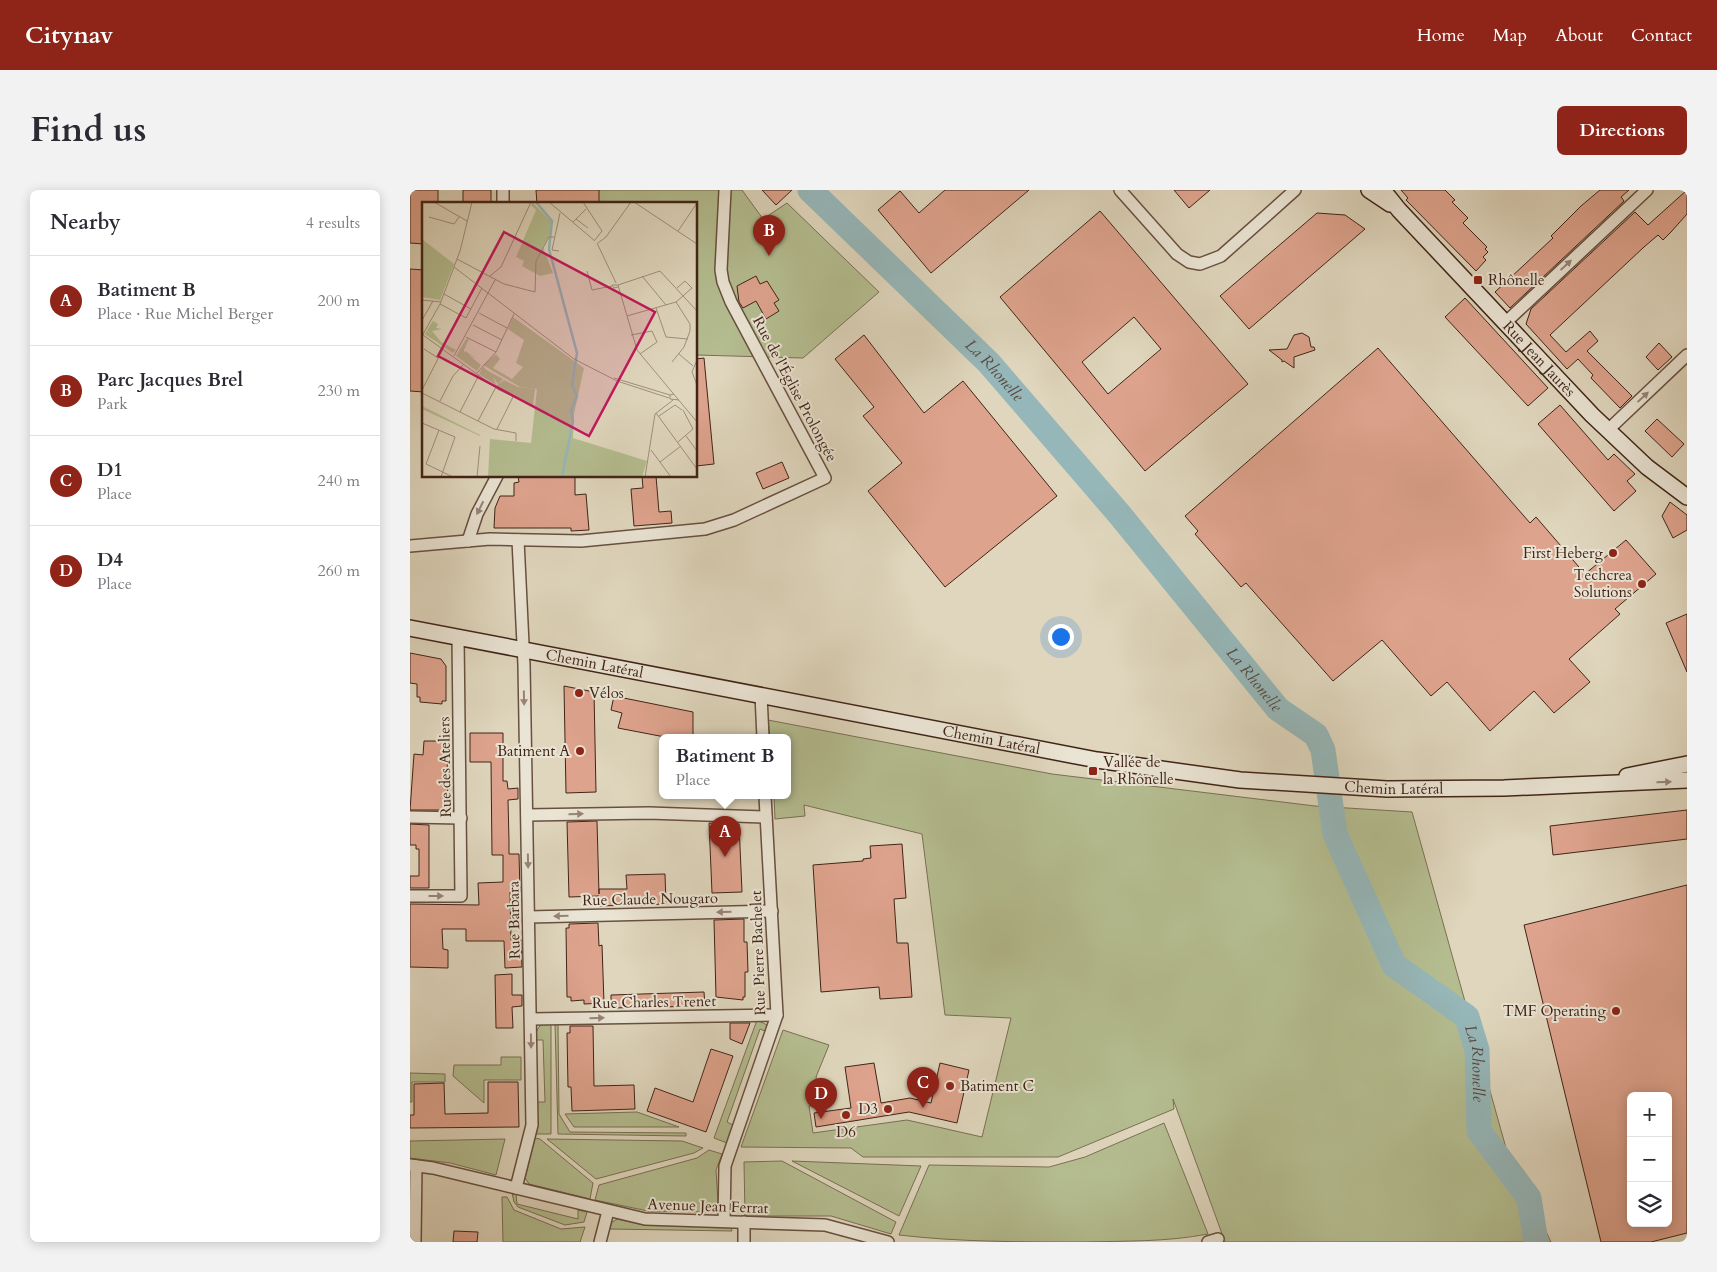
<!DOCTYPE html>
<meta charset="utf-8">
<style>
:root{--surface:#fff;--page:#f2f2f3;--text:#2b2b33;--muted:#7c7c81;--line:#e1e1e2;--accent:#8f2418}
body{margin:0;font-family:Cardo,serif;background:var(--page);color:var(--text)}
.controls{position:absolute;right:15px;bottom:15px;display:grid;overflow:hidden;border-radius:8px;box-shadow:0 2px 12px #0003}
.controls button{width:45px;height:45px;display:grid;place-items:center;padding:0;border:0;border-bottom:1px solid var(--line);background:var(--surface);color:var(--text);font:25px sans-serif}
.you{position:absolute;left:650px;top:446px;width:18px;height:18px;margin:-12px;border:4px solid #fff;border-radius:50%;background:#1a73e8;box-shadow:0 0 0 8px #1a73e833}
.badge{display:grid;place-items:center;width:32px;height:32px;border-radius:50%;background:var(--accent);color:#fff;font-size:16px;font-weight:700}
.pin{position:absolute;translate:-50% -41px;filter:drop-shadow(0 1px 2px #0008)}
.pin::after{content:'';position:absolute;top:26px;width:18px;height:15px;background:inherit;clip-path:polygon(0 0,100% 0,50% 100%)}
.popup{position:absolute;left:249px;top:544px;width:132px;height:65px;box-sizing:border-box;display:grid;place-content:center;border-radius:8px;background:var(--surface);filter:drop-shadow(0 1px 4px #0005);font-size:16px;white-space:nowrap;color:var(--muted)}
.popup b{font-size:19px;color:var(--text)}
.popup::after{content:'';position:absolute;left:50%;top:100%;margin-left:-10px;border:10px solid transparent;border-top-color:var(--surface)}
.list{margin:0;padding:0;list-style:none}
h2{display:flex;justify-content:space-between;align-items:center;height:65px;margin:0;padding:0 20px;font-size:21px}
h2 small{font-size:16px;font-weight:400;color:var(--muted)}
.list li{display:grid;grid-template-columns:32px 1fr auto;gap:15px;align-items:center;box-sizing:border-box;height:90px;padding:0 20px;border-top:1px solid var(--line)}
.list b{display:block;font-size:19px;white-space:nowrap}
.list p{margin:0;font-size:16px;white-space:nowrap;color:var(--muted)}
.list em{font-size:16px;font-style:normal;color:var(--muted)}
.icon{flex:none;width:28px;height:28px;fill:none;stroke:currentColor;stroke-width:2;stroke-linecap:round;stroke-linejoin:round}
.map{position:relative;flex:none;width:1277px;height:1052px;overflow:hidden;border-radius:8px}
header{display:flex;align-items:center;gap:30px;box-sizing:border-box;height:70px;padding:0 25px;background:var(--accent);color:#fff}
header strong{font-size:24px}
nav{display:flex;gap:28px;margin-inline-start:auto;font-size:18px}
.intro{display:flex;align-items:center;justify-content:space-between;box-sizing:border-box;height:120px;padding:0 30px}
h1{margin:0;font-size:35px}
.button{padding:12px 22px;border-radius:8px;background:var(--accent);color:#fff;font-size:18px;font-weight:700}
main{display:flex;gap:30px;padding:0 30px}
aside{flex:1;background:var(--surface);border-radius:8px;box-shadow:0 2px 12px #0003}
.map>svg:first-child{display:block}
</style>
<header>
<strong>Citynav</strong>
<nav><a>Home</a><a>Map</a><a>About</a><a>Contact</a></nav>
</header>
<div class="intro"><h1>Find us</h1><a class="button">Directions</a></div>
<main>
<aside>
<h2>Nearby<small>4 results</small></h2>
<ul class="list">
<li><span class="badge">A</span><div><b>Batiment B</b><p>Place · Rue Michel Berger</p></div><em>200 m</em></li>
<li><span class="badge">B</span><div><b>Parc Jacques Brel</b><p>Park</p></div><em>230 m</em></li>
<li><span class="badge">C</span><div><b>D1</b><p>Place</p></div><em>240 m</em></li>
<li><span class="badge">D</span><div><b>D4</b><p>Place</p></div><em>260 m</em></li>
</ul>
</aside>
<div class="map">
<svg width="1277" height="1052" viewBox="0 0 1277 1052">
<rect width="100%" height="100%" fill="#dfd6bd"/>
<filter id="stains"><feTurbulence type="fractalNoise" baseFrequency=".004" numOctaves="4"/><feColorMatrix values="0 0 0 0 .2 0 0 0 0 .09 0 0 0 0 .02 0 0 0 .5 -.17"/></filter>
<radialGradient id="worn" r=".72"><stop offset=".6" stop-color="#630" stop-opacity="0"/><stop offset="1" stop-color="#630" stop-opacity=".3"/></radialGradient>
<g fill="#b4bd90" stroke="#7a7054">
<path d="M 153,0 L 332,0 L 353,29 L 377,13 L 469,102 L 393,168 L 286,165 L 286,14 L 155,14 Z"/>
<path d="M 358,530 L 642,584 L 905,616 L 1002,622 L 1096,958 L 1141,1052 L 815,1052 L 763,909 L 764,919 L 648,967 L 453,967 L 441,958 L 331,957 L 373,840 L 419,855 L 406,887 L 411,915 L 399,916 L 403,943 L 497,930 L 572,947 L 601,828 L 535,825 L 512,644 L 394,615 L 395,626 L 365,629 L 364,606 L 378,606 L 378,548 L 360,548 Z"/>
<path d="M 347,830 L 357,835 L 357,842 L 350,839 L 317,932 L 323,935 L 317,953 L 304,948 Z"/>
<path d="M 132,834 L 141,834 L 141,944 L 125,944 L 127,912 L 135,912 L 133,850 L 126,850 C 126,843 126,839 132,834 Z"/>
<path d="M 145,834 L 148,834 L 149,924 L 160,942 L 276,943 L 276,946 L 148,944 Z"/>
<path d="M 91,867 L 111,867 L 111,890 L 74,890 L 74,913 L 43,886 L 44,875 L 91,875 Z"/>
<path d="M 0,883 L 35,884 L 35,892 L 2,892 L 2,912 L 0,912 Z"/>
<path d="M 227,922 L 269,937 L 164,937 L 155,924 Z"/>
<path d="M 754,933 L 798,1044 C 757,1052 714,1051 672,1052 C 611,1052 548,1052 489,1045 L 519,975 L 639,977 L 675,967 Z"/>
<path d="M 125,948 L 130,949 L 183,993 L 180,1009 L 119,994 L 115,988 Z"/>
<path d="M 95,949 L 86,985 L 40,973 L 0,968 L 0,951 Z"/>
<path d="M 137,949 L 272,951 L 293,958 L 284,963 L 186,989 Z"/>
<path d="M 299,960 L 312,964 L 306,980 L 308,1013 L 296,1022 L 238,1021 L 185,1010 L 189,995 L 287,968 Z"/>
<path d="M 372,971 L 486,1032 L 481,1044 L 421,1026 L 335,1026 L 334,972 Z"/>
<path d="M 382,971 L 511,976 L 489,1026 Z"/>
<path d="M 102,1003 L 106,1004 L 107,1014 L 168,1029 L 168,1020 L 177,1022 L 174,1032 L 155,1035 L 108,1017 L 104,1012 Z"/>
<path d="M 92,1007 L 97,1007 L 104,1020 L 151,1039 L 175,1037 L 170,1052 L 93,1052 Z"/>
<path d="M 207,1029 L 234,1035 L 321,1037 L 322,1041 L 200,1039 L 201,1033 Z"/>
</g>
<g fill="none" stroke-linecap="round" stroke-linejoin="round">
<path stroke="#96b7b9" stroke-width="25" id="s1" d="M 400,0 L 579,173 L 710,325 L 868,519 L 906,545 L 913,560 L 925,644 L 984,775 L 1057,827 L 1067,860 L 1069,941 L 1119,1008 L 1126,1052"/>
</g>
<g fill="#dea38d" stroke="#412417" fill-rule="evenodd">
<path d="M 0,0 L 28,0 L 28,14 L 14,14 L 14,54 L 0,53 Z"/>
<rect x="53" y="0" width="28" height="14"/>
<path d="M 126,0 L 189,0 L 189,14 L 127,14 Z"/>
<path d="M 352,0 L 382,0 L 366,15 Z"/>
<path d="M 535,0 L 619,0 L 521,83 L 468,20 L 490,1 L 509,23 Z"/>
<path d="M 764,0 L 800,0 L 779,18 Z"/>
<path d="M 991,0 L 1035,0 L 1045,10 L 1042,12 L 1058,28 L 1053,33 L 1077,57 L 1075,59 L 1078,62 L 1073,67 L 1076,70 L 1066,81 L 996,10 L 998,8 Z"/>
<path d="M 1190,0 L 1219,0 L 1211,7 L 1214,11 L 1100,118 L 1085,102 L 1143,48 L 1141,46 L 1171,16 Z"/>
<path d="M 1277,0 L 1277,24 L 1261,42 L 1253,50 L 1248,45 L 1234,57 L 1140,145 L 1156,162 L 1180,141 L 1188,151 L 1177,161 L 1222,206 L 1210,218 L 1181,188 L 1183,185 L 1168,169 L 1157,179 L 1116,134 L 1121,119 L 1225,22 L 1238,35 Z"/>
<path d="M 690,21 L 838,194 L 735,281 L 590,107 ZM 724,127 L 751,159 L 698,204 L 672,172 Z"/>
<path d="M 907,23 L 935,25 L 955,39 L 839,139 L 810,106 Z"/>
<path d="M 0,79 L 14,80 L 14,202 L 0,201 Z"/>
<path d="M 346,86 L 350,94 L 357,91 L 369,110 L 364,113 L 369,121 L 356,129 L 346,111 L 333,118 L 329,112 L 327,96 Z"/>
<path d="M 1055,108 L 1138,198 L 1118,216 L 1035,127 Z"/>
<path d="M 892,143 L 899,147 L 901,157 L 904,157 L 905,160 L 884,167 L 884,178 L 874,171 L 872,172 L 872,170 L 859,160 L 877,159 L 884,145 Z"/>
<path d="M 454,145 L 514,223 L 553,191 L 647,306 L 535,397 L 458,301 L 492,273 L 453,226 L 464,217 L 425,169 Z"/>
<path d="M 1249,153 L 1262,167 L 1248,180 L 1236,167 Z"/>
<path d="M 968,158 L 1120,333 L 1126,327 L 1175,384 L 1216,350 L 1246,384 L 1205,419 L 1210,424 L 1159,469 L 1180,492 L 1144,523 L 1124,501 L 1080,541 L 1037,492 L 1021,506 L 972,450 L 923,491 L 836,393 L 831,397 L 785,344 L 788,341 L 775,326 Z"/>
<path d="M 294,168 L 304,274 L 286,276 L 286,169 Z"/>
<path d="M 1150,215 L 1198,270 L 1204,264 L 1225,284 L 1217,291 L 1226,301 L 1204,321 L 1128,234 Z"/>
<path d="M 1247,229 L 1274,254 L 1262,267 L 1235,241 Z"/>
<path d="M 372,272 L 379,288 L 353,299 L 346,283 Z"/>
<path d="M 108,286 L 165,286 L 165,305 L 176,304 L 179,340 L 161,341 L 161,338 L 84,338 L 85,318 L 90,306 L 104,306 L 104,293 L 109,292 Z"/>
<path d="M 232,286 L 246,286 L 249,322 L 261,321 L 262,333 L 224,336 L 221,299 L 233,298 Z"/>
<path d="M 1260,312 L 1277,325 L 1277,340 L 1263,348 L 1252,326 Z"/>
<path d="M 1277,424 L 1277,482 L 1256,433 Z"/>
<path d="M 0,463 L 31,469 L 36,476 L 36,511 L 32,511 L 32,514 L 10,512 L 10,507 L 7,507 L 7,494 L 0,493 Z"/>
<path d="M 154,496 L 184,502 L 186,602 L 156,603 Z"/>
<path d="M 204,506 L 283,522 L 283,548 L 260,548 L 208,538 L 212,523 L 201,520 Z"/>
<path d="M 60,543 L 93,543 L 93,591 L 97,591 L 98,599 L 108,598 L 108,609 L 98,610 L 99,651 L 99,664 L 109,664 L 110,702 L 100,702 L 101,750 L 111,750 L 112,777 L 95,778 L 94,751 L 56,751 L 56,739 L 32,739 L 33,759 L 38,760 L 38,778 L 0,777 L 0,714 L 69,715 L 68,693 L 93,692 L 93,665 L 82,665 L 81,572 L 60,572 Z"/>
<path d="M 14,551 L 37,551 L 38,620 L 0,620 L 4,564 L 13,565 Z"/>
<path d="M 1277,620 L 1277,649 L 1143,665 L 1140,636 Z"/>
<path d="M 187,631 L 189,704 L 189,699 L 217,699 L 216,685 L 255,684 L 256,714 L 189,716 L 189,706 L 159,707 L 157,632 Z"/>
<path d="M 299,633 L 329,634 L 332,702 L 302,703 Z"/>
<path d="M 0,634 L 19,635 L 19,698 L 0,698 L 0,686 L 9,686 L 9,659 L 6,659 L 6,655 L 0,655 Z"/>
<path d="M 492,654 L 496,708 L 484,709 L 487,753 L 498,753 L 502,807 L 470,809 L 469,797 L 411,802 L 403,675 L 453,671 L 453,669 L 461,668 L 460,656 Z"/>
<path d="M 1277,695 L 1277,1043 L 1241,1052 L 1191,1052 L 1114,735 ZM 1221,906 L 1258,906 L 1258,1033 L 1221,1033 Z"/>
<path d="M 334,729 L 334,752 L 337,752 L 338,782 L 335,782 L 335,807 L 333,807 L 333,810 L 306,807 L 304,730 Z"/>
<path d="M 188,733 L 189,756 L 192,755 L 194,813 L 174,814 L 174,810 L 161,811 L 161,807 L 157,807 L 156,738 L 159,738 L 159,734 Z"/>
<path d="M 102,784 L 102,805 L 112,805 L 112,816 L 102,817 L 103,838 L 86,838 L 85,785 Z"/>
<path d="M 294,802 L 295,816 L 201,818 L 201,805 Z"/>
<path d="M 320,833 L 340,833 L 332,854 L 320,849 Z"/>
<path d="M 160,836 L 183,836 L 184,896 L 224,895 L 225,919 L 162,921 L 161,897 L 158,897 L 157,843 L 160,843 Z"/>
<path d="M 301,859 L 323,866 L 296,942 L 237,921 L 245,898 L 283,912 Z"/>
<path d="M 464,873 L 471,913 L 500,908 L 521,913 L 530,873 L 559,880 L 547,933 L 499,922 L 406,937 L 404,923 L 441,918 L 435,877 Z"/>
<path d="M 78,892 L 108,892 L 109,937 L 0,938 L 0,925 L 4,925 L 4,894 L 34,893 L 35,924 L 78,923 Z"/>
<path d="M 44,1041 L 68,1042 L 67,1052 L 43,1052 Z"/>
</g>
<g fill="none" stroke-linecap="round" stroke-linejoin="round">
<g stroke="#685040" stroke-width="14">
<g id="street">
<path d="M 93,0 L 93,14"/>
<path d="M 710,0 L 767,64 L 779,72 L 790,74 L 811,66 L 885,0"/>
<path d="M 1095,133 L 1237,0"/>
<path d="M 1198,240 L 1277,165"/>
<path d="M 58,351 L 67,324 L 87,286"/>
<path d="M 0,356 L 80,349 L 171,351 L 295,339 L 324,330 L 415,288 L 321,112 L 313,92 L 311,80 L 315,0"/>
<path d="M 351,505 L 353,548"/>
<path d="M 117,625 L 239,623 L 356,627"/>
<path d="M 0,627 L 51,628"/>
<path d="M 0,706 L 51,706 L 48,447"/>
<path d="M 119,727 L 362,721"/>
<path d="M 121,829 L 367,825"/>
<path d="M 0,975 L 23,978 L 235,1029 L 415,1035 L 478,1052"/>
<path d="M 106,998 L 122,935 L 114,475 L 108,350"/>
<path d="M 314,1031 L 315,976 L 367,825 L 355,606"/>
<path d="M 334,1032 L 334,1052"/>
<path d="M 5,1052 L 6,976"/>
<path d="M 190,1052 L 198,1021"/>
<path d="M 798,1052 L 808,1049"/>
</g>
</g>
<g stroke="#412417" stroke-width="18">
<g id="secondary">
<path d="M 959,0 L 980,14"/>
<path id="s2" d="M 973,0 L 989,20 L 1182,225 L 1237,277 L 1277,307"/>
<path id="s3" d="M 0,438 L 687,570 L 830,590 L 977,599 L 1094,598 L 1277,590"/>
<path d="M 1217,586 L 1277,574"/>
</g>
</g>
<use href="#street" stroke="#eae4d4" stroke-width="11"/>
<use href="#secondary" stroke="#eae4d4" stroke-width="15"/>
</g>
<defs><path id="oneway-solid" d="M-6-.8H1V-3.2L6.5 0L1 3.2V.8H-6Z" transform="scale(1.25)"/></defs>
<g fill="#968476">
<use href="#oneway-solid" transform="translate(1156 75) rotate(-43)"/>
<use href="#oneway-solid" transform="translate(1233 207) rotate(-43)"/>
<use href="#oneway-solid" transform="translate(70 318) rotate(116)"/>
<use href="#oneway-solid" transform="translate(114 508) rotate(89)"/>
<use href="#oneway-solid" transform="translate(1254 592) rotate(-2)"/>
<use href="#oneway-solid" transform="translate(166 624) rotate(-1)"/>
<use href="#oneway-solid" transform="translate(118 671) rotate(89)"/>
<use href="#oneway-solid" transform="translate(26 706)"/>
<use href="#oneway-solid" transform="translate(314 722) rotate(179)"/>
<use href="#oneway-solid" transform="translate(151 726) rotate(179)"/>
<use href="#oneway-solid" transform="translate(187 828) rotate(-1)"/>
<use href="#oneway-solid" transform="translate(121 851) rotate(89)"/>
</g>
<g fill="#8f2418" stroke="#eae4d4" stroke-width="2">
<rect x="1063" y="85" width="10" height="10" rx="2.5"/>
<circle cx="1203" cy="363" r="5"/>
<circle cx="1232" cy="394" r="5"/>
<circle cx="169" cy="503" r="5"/>
<circle cx="170" cy="561" r="5"/>
<rect x="678" y="576" width="10" height="10" rx="2.5"/>
<circle cx="1206" cy="821" r="5"/>
<circle cx="540" cy="896" r="5"/>
<circle cx="478" cy="919" r="5"/>
<circle cx="436" cy="925" r="5"/>
</g>
<g text-anchor="middle" dominant-baseline="central" stroke-width="4" stroke-linejoin="round" paint-order="stroke">
<g font-size="15" fill="#412417" stroke="#eae4d4" text-anchor="end">
<text x="1078" y="90" text-anchor="start">Rhônelle</text>
<text x="1193" y="363">First Heberg</text>
<text x="1222" y="385">Techcrea<tspan x="1222" dy="17">Solutions</tspan></text>
<text x="179" y="503" text-anchor="start">Vélos</text>
<text x="160" y="561">Batiment A</text>
<text x="693" y="572" text-anchor="start">Vallée de<tspan x="693" dy="17">la Rhônelle</tspan></text>
<text x="1196" y="821">TMF Operating</text>
<text x="550" y="896" text-anchor="start">Batiment C</text>
<text x="468" y="919">D3</text>
<text x="436" y="942" text-anchor="middle">D6</text>
</g>
<g font-size="15" fill="#412417" stroke="#eae4d4">
<text stroke="none"><textPath href="#s2" startOffset="230">Rue Jean Jaurès</textPath></text>
<text transform="translate(385 199) rotate(62)">Rue de l'Église Prolongée</text>
<text stroke="none"><textPath href="#s3" startOffset="188">Chemin Latéral</textPath></text>
<text stroke="none"><textPath href="#s3" startOffset="592">Chemin Latéral</textPath></text>
<text transform="translate(35 577) rotate(-91)">Rue des Ateliers</text>
<text stroke="none"><textPath href="#s3" startOffset="998">Chemin Latéral</textPath></text>
<text transform="translate(240 709) rotate(-1)">Rue Claude Nougaro</text>
<text transform="translate(104 730) rotate(-91)">Rue Barbara</text>
<text transform="translate(348 763) rotate(-92)">Rue Pierre Bachelet</text>
<text transform="translate(244 812) rotate(-1)">Rue Charles Trenet</text>
<text transform="translate(298 1016) rotate(2)">Avenue Jean Ferrat</text>
</g>
<g font-size="16" font-style="italic" fill="#564940" stroke="#eae4d4">
<text stroke="none"><textPath href="#s1" startOffset="258">La Rhonelle</textPath></text>
<text stroke="none"><textPath href="#s1" startOffset="662">La Rhonelle</textPath></text>
<text stroke="none"><textPath href="#s1" startOffset="1128">La Rhonelle</textPath></text>
</g>
</g>
<g transform="translate(12 12)">
<rect width="275" height="275" fill="#dfd6bd"/>
<path d="M 110,0 L 129,19 L 128,33 L 121,45 L 131,71 L 118,74 L 100,64 L 102,59 L 94,55 L 114,8 L 109,3 ZM 0,37 L 32,62 L 18,98 L 0,95 ZM 91,115 L 162,166 L 152,212 L 151,236 L 225,259 L 220,275 L 66,275 L 68,237 L 109,241 L 115,187 L 98,185 L 61,163 L 74,152 L 78,157 L 71,166 L 90,177 L 101,165 L 94,161 L 102,138 L 86,127 ZM 11,119 L 16,122 L 14,126 L 20,127 L 10,129 L 19,140 L 34,148 L 31,151 L 3,132 L 5,129 L 11,134 L 5,128 ZM 44,137 L 47,137 L 42,148 L 42,151 L 43,149 L 55,157 L 47,153 L 59,163 L 55,169 L 34,154 ZM 61,165 L 66,169 L 81,177 L 76,182 L 71,175 L 74,183 L 57,172 ZM 82,178 L 96,185 L 113,187 L 111,203 L 74,184 ZM 0,204 L 58,233 L 58,234 L 0,207 Z" fill="#b4bd90"/>
<path fill="none" stroke="#96b7b9" stroke-width="2.5" d="M 114,0 L 130,19 L 127,47 L 155,151 L 150,183 L 155,194 L 149,208 L 151,219 L 140,275"/>
<path fill="none" stroke="#a08f7b" stroke-width="1" d="M 12,0 L 45,19M 127,0 L 173,39M 161,0 L 180,29 L 173,38M 212,0 L 275,42M 7,15 L 32,22 L 37,15M 154,17 L 166,26M 151,20 L 164,7M 256,29 L 275,1M 175,41 L 194,81M 176,41 L 184,35 L 209,0M 38,49 L 50,0M 137,49 L 130,48 L 138,11M 35,57 L 82,82 L 113,90 L 114,59 L 127,35 L 132,35M 32,65 L 152,157 L 195,179 L 247,196M 165,69 L 170,88 L 190,84M 68,74 L 79,65 L 109,0M 220,74 L 244,103M 196,83 L 238,69 L 275,109M 196,85 L 192,86 L 190,83 L 196,83 L 215,148 L 275,220M 22,92 L 49,107M 0,98 L 19,100M 18,102 L 44,116 L 60,86M 234,106 L 244,135 L 266,137M 57,111 L 85,126M 205,114 L 254,100 L 270,86 L 263,79 L 255,86M 0,118 L 11,99M 51,123 L 80,138M 1,133 L 77,188 L 112,204M 209,133 L 230,129 L 235,140 L 218,152M 0,134 L 18,102 L 38,49M 44,135 L 74,150M 2,147 L 16,156M 257,152 L 271,164M 32,154 L 73,78M 275,158 L 270,170 L 275,183M 250,160 L 262,145 L 268,129 L 268,122 L 254,100M 55,171 L 74,150 L 92,112M 192,176 L 248,193M 0,188 L 22,145M 0,191 L 72,227 L 94,231 L 94,239M 252,192 L 248,193 L 248,197 L 257,198M 18,199 L 31,174 L 41,163M 38,210 L 57,173M 234,211 L 275,267M 237,214 L 253,203 L 260,208M 56,219 L 74,185M 0,221 L 33,235 L 19,275M 75,227 L 91,195M 17,228 L 4,262 L 31,275M 264,234 L 275,249M 256,240 L 271,227 L 261,208M 229,248 L 249,275M 238,260 L 259,244M 55,275 L 58,244M 223,275 L 233,212 L 251,198"/>
<path fill="#c2185b" fill-opacity="0.15" stroke="#c2185b" stroke-width="2.5" d="M 82,30 L 233,110 L 167,234 L 16,154 Z"/>
<rect width="275" height="275" fill="none" stroke="#412417" stroke-width="2.5"/>
</g>
<rect width="100%" height="100%" filter="url(#stains)"/>
<rect width="100%" height="100%" fill="url(#worn)"/>
</svg>
<div class="controls">
<button>+</button>
<button>−</button>
<button><svg class="icon" aria-label="layers" viewBox="0 0 24 24"><path d="M12 4l9 5-9 5-9-5zM3 14l9 5 9-5"/></svg></button>
</div>
<div class="you"></div>
<div class="pin badge" style="left:315px;top:667px">A</div>
<div class="popup"><b>Batiment B</b>Place</div>
<div class="pin badge" style="left:359px;top:66px">B</div>
<div class="pin badge" style="left:513px;top:918px">C</div>
<div class="pin badge" style="left:411px;top:929px">D</div>
</div>
</main>
